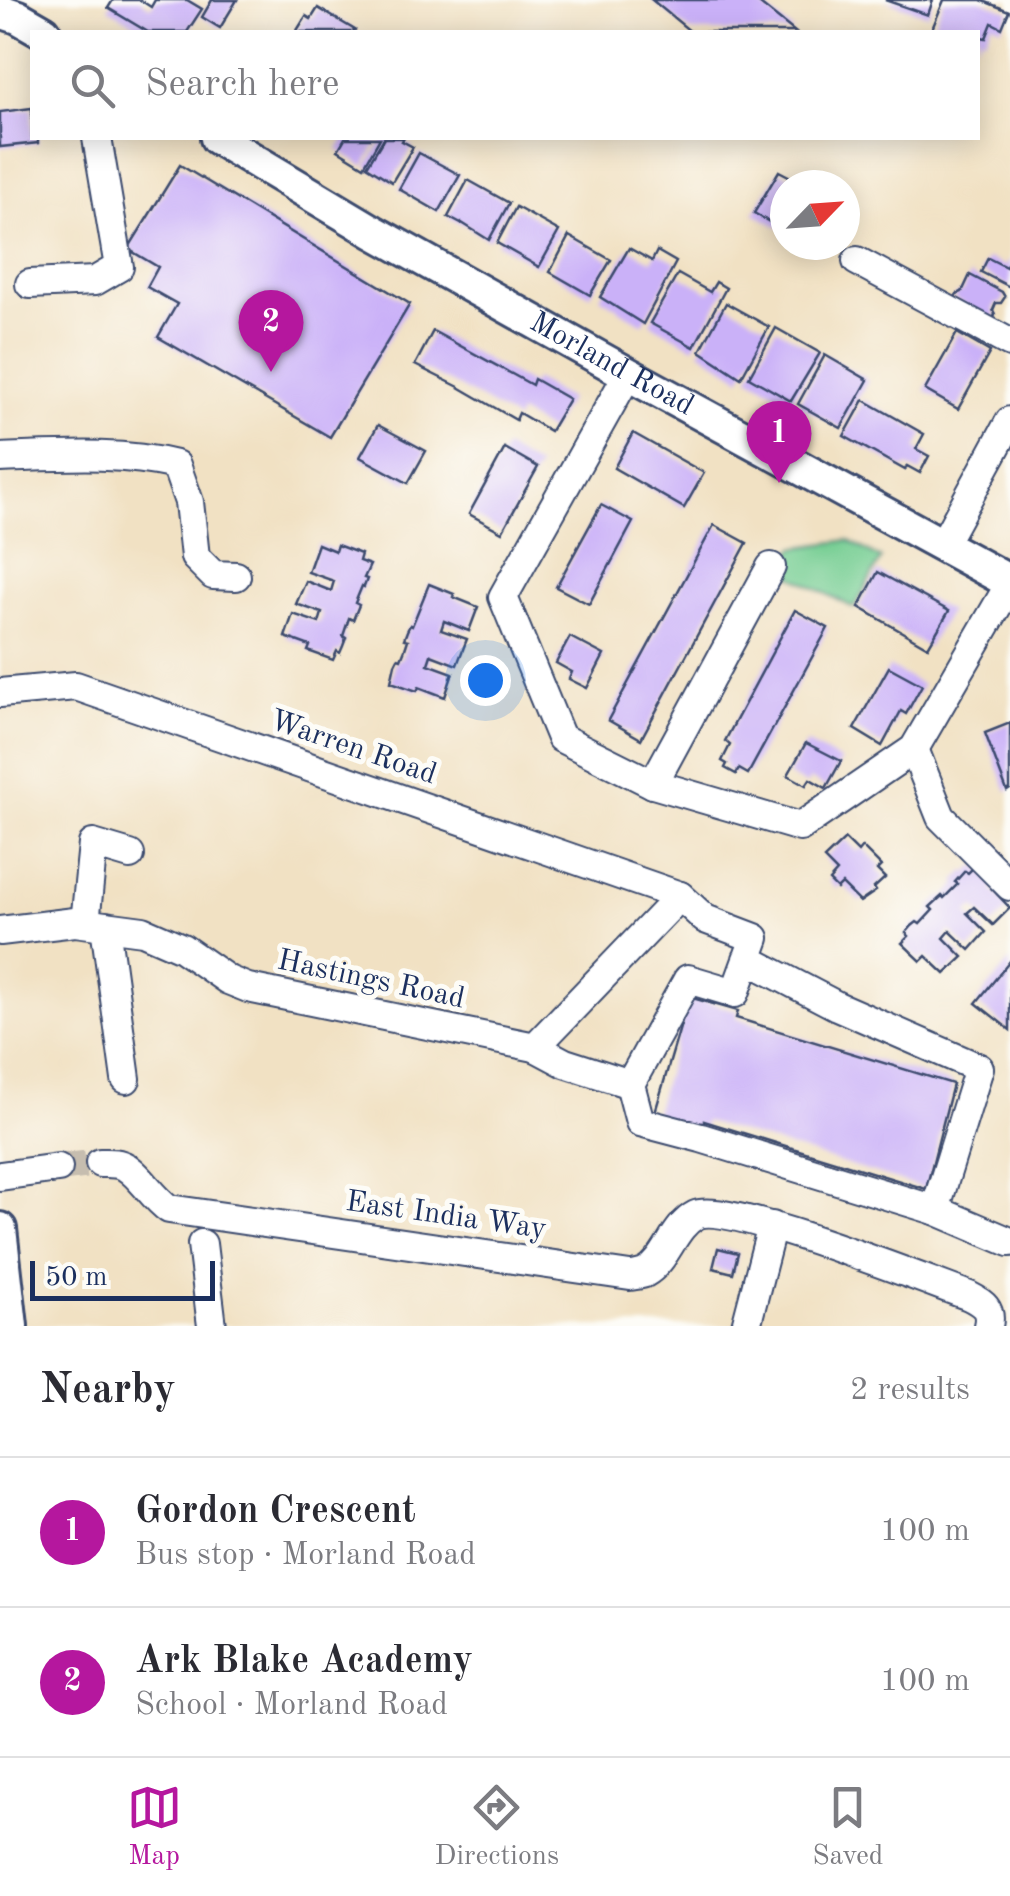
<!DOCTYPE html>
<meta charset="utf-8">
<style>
:root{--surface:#fff;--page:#f7f7f7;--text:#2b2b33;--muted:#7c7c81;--line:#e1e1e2;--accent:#b5179e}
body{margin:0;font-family:"Old Standard TT",serif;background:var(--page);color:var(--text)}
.compass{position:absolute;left:770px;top:170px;width:90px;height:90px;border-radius:50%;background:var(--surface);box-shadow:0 5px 25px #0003;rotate:65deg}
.scale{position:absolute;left:30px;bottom:25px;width:185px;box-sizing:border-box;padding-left:10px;border:5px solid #1b2f5e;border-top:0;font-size:28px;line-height:35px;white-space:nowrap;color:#1b2f5e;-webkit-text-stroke:8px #fdfcf7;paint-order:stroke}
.you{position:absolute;left:485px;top:680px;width:35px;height:35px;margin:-25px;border:8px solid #fff;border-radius:50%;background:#1a73e8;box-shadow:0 0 0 15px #1a73e833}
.badge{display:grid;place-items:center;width:65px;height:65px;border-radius:50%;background:var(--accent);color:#fff;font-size:32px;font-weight:700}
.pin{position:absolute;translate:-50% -82px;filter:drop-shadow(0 2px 5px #0008)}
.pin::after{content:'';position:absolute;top:52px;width:35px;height:30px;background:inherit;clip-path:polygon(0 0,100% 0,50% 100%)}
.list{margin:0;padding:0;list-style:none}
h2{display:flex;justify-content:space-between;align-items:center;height:130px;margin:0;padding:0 40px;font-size:42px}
h2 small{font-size:32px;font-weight:400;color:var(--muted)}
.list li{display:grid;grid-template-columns:65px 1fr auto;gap:30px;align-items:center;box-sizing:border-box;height:150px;padding:0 40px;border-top:2px solid var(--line)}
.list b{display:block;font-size:38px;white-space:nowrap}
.list p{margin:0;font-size:32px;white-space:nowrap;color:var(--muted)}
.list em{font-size:32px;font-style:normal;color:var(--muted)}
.icon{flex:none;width:55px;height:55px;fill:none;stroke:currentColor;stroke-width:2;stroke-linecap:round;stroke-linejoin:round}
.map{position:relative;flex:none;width:1010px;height:1326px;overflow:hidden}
.search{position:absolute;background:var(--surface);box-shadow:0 5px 25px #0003;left:30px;right:30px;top:30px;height:110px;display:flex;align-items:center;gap:25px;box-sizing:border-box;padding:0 35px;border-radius:0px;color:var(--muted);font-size:38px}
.sheet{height:430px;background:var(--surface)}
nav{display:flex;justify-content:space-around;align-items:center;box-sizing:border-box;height:140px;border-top:2px solid var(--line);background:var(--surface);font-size:28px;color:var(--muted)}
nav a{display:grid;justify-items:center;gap:5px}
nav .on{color:var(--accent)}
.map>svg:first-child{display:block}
</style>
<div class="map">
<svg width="1010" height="1326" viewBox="0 0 1010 1326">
<rect width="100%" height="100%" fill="#fdfcf7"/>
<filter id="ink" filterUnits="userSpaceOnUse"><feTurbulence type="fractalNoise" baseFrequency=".01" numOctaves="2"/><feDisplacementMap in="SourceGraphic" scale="20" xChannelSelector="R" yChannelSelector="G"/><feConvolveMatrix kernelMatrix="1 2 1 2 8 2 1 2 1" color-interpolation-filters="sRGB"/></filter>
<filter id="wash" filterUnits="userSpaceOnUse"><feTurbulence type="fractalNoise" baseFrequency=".0048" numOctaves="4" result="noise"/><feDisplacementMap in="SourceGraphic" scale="40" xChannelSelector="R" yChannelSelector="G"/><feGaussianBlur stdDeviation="2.25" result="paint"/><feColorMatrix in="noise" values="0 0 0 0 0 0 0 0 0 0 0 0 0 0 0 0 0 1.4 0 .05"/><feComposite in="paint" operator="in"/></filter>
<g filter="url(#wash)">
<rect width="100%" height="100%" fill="#f1e1c3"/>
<path fill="#74cd92" stroke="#487e78" stroke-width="2.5" d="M 848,540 L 881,559 L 854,608 L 781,570 L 794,548 Z"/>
<g id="blocks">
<g fill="#cab1f8">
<path d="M 113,0 L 140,0 L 151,7 L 155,0 L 187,0 L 202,9 L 187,32 L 148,32 L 108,8 Z"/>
<path d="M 212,0 L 237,0 L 220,28 L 202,17 Z"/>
<path d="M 652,0 L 755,0 L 795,32 L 691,32 Z"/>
<path d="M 885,0 L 933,0 L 928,15 Z"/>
<path d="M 944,0 L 981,0 L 1009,11 L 1002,28 L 992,23 L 986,38 L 981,37 L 978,46 L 978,32 L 939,32 L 932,29 Z"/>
<path d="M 318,8 L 355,30 L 353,32 L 296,32 L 306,16 L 311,19 Z"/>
<path d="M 32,108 L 32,138 L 38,138 L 38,143 L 0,147 L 0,112 Z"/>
<path d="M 345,138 L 380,138 L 364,166 L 338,150 Z"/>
<path d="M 384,138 L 404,138 L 402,141 L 413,147 L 392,182 L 367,166 Z"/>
<path d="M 419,153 L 460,175 L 439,212 L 399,189 Z"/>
<path d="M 180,165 L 410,304 L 330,437 L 158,337 L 177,304 L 147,287 L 158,267 L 128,249 Z"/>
<path d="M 779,171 L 806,185 L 785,185 L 785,231 L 754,213 Z"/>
<path d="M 468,180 L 509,203 L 489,240 L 462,223 L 461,224 L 448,217 Z"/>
<path d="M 516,207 L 559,231 L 539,267 L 497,243 Z"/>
<path d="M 569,236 L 611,260 L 590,295 L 550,272 Z"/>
<path d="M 629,248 L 652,261 L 657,251 L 676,262 L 643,324 L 600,297 Z"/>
<path d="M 988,258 L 1006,267 L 1010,258 L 1010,287 L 981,272 Z"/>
<path d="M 678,274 L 710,292 L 716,282 L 726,288 L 694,347 L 650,323 Z"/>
<path d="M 970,275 L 1002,292 L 1005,297 L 1001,303 L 996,303 L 993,310 L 995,314 L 993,320 L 954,299 L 957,294 L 962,292 Z"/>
<path d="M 726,303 L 769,327 L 741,378 L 700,351 Z"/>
<path d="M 776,328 L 820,353 L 791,401 L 749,377 Z"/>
<path d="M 433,331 L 532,385 L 534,379 L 569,399 L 550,431 L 519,413 L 516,420 L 459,387 L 415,365 Z"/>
<path d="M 957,333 L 990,352 L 958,409 L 925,390 Z"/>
<path d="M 825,355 L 868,380 L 841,428 L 798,404 Z"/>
<path d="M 864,400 L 924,434 L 916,449 L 929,456 L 920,473 L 907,466 L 905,470 L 844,436 Z"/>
<path d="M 378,425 L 426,451 L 408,483 L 360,457 Z"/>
<path d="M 633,433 L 704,473 L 684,508 L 614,468 Z"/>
<path d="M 505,448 L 538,467 L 502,532 L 469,514 Z"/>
<path d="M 601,505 L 633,522 L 589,604 L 556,587 Z"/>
<path d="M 714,525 L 747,543 L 641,739 L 608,720 Z"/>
<path d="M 318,544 L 335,551 L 337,545 L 361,554 L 359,561 L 370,565 L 364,578 L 367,579 L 364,587 L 362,586 L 355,603 L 359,605 L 353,620 L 349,618 L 343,636 L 346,638 L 343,646 L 340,653 L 337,651 L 333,660 L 308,651 L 310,646 L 285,637 L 293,614 L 319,623 L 322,613 L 296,604 L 306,581 L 331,591 L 334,581 L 308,572 Z"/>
<path d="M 878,572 L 949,611 L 928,647 L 859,607 Z"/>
<path d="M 429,584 L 454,594 L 453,597 L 478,607 L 469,631 L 444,621 L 441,630 L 467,639 L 457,665 L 431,655 L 428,664 L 453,673 L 445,697 L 419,687 L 417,691 L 391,682 L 395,664 L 398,658 L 401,659 L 405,649 L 408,640 L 404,639 L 407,631 L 410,625 L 412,626 Z"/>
<path d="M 795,610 L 828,628 L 748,774 L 739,769 L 736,774 L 725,768 L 727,764 L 722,761 L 730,745 L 725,741 Z"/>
<path d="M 570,637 L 604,655 L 587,688 L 569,679 L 572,672 L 556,663 Z"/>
<path d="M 889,667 L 922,685 L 906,714 L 901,711 L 882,746 L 854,729 Z"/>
<path d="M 1010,723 L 1010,789 L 1007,791 L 985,733 Z"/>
<path d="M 806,743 L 841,761 L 826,788 L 810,779 L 806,785 L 788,775 Z"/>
<path d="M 845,839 L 858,852 L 862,847 L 881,866 L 877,870 L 885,878 L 874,888 L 876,891 L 860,902 L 842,884 L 837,889 L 829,881 L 837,872 L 824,859 Z"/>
<path d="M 976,865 L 996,885 L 992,889 L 1010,908 L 993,925 L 974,907 L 967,913 L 986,932 L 970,950 L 950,931 L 944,938 L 963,957 L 945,974 L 926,956 L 921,961 L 902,943 L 909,936 L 906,933 L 912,926 L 917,922 L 920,924 L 933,910 L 930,907 L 942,896 L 944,898 L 958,884 L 955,882 L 965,871 L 968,873 Z"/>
<path d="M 1010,961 L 1010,1030 L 976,1003 Z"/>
<path d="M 689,997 L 738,1011 L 736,1018 L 953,1084 L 926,1189 L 704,1121 L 704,1130 L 653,1119 Z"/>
<path d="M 718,1248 L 738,1253 L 733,1273 L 713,1268 Z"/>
</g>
</g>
</g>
<g filter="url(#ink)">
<use href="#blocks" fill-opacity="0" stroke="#3b4a6d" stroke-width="2.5"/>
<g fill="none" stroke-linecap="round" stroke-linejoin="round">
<path stroke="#c6bdaf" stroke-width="28" stroke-dasharray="28 14" stroke-linecap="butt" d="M 58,1168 L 100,1163"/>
<g stroke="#3b4a6d" stroke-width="32">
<g id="minor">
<path d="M 857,261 L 1010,343"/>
<path d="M 30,284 L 95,281 L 119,267 L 97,138"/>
<path d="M 628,374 L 503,597 L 561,738 L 653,784 L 800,827 L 914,749 L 1010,584"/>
<path d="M 0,458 C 59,456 118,451 176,465 L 189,502 L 195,557 L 213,575 L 236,576"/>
<path d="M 943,544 L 1010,421"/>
<path d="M 0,693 L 76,686 L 680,896 L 705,919 L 755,938 L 735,993 L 688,979 L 630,1084 L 640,1122 L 701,1138 L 935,1210 L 979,1068 L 837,1006 L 747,959"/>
<path d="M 914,749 L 941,817 L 1010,886"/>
<path d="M 653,784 L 771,567"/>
<path d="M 85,923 L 93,844 L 130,855"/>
<path d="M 105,926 L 126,1079"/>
<path d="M 0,931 L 75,922 L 143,931 L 182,948 L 228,980 L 248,988 L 535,1047 L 680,896"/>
<path d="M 535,1047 L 565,1063 L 630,1084"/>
<path d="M 100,1163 C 109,1163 118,1162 126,1167 C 140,1175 153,1198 169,1209 L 630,1276 C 632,1276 643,1274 645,1273 C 667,1261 673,1227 696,1215 C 726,1201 928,1281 969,1296 C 983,1303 992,1309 988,1326"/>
<path d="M 0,1176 L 58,1168"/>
<path d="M 935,1210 L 1010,1242"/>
<path d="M 202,1244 L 212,1326"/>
<path d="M 746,1326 L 772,1226"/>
</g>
</g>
<g stroke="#3b4a6d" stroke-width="38">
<g id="major">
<path d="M 0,11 L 18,17 L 44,32"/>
<path id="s1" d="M 217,138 L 374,232 L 628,374 L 1010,582"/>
<path d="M 0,1229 L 11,1326"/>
</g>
</g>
<use href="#minor" stroke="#fff" stroke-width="28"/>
<use href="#major" stroke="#fff" stroke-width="32"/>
</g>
</g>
<g text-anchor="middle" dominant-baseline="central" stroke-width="10" stroke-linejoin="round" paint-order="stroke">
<g font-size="30" fill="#1b2f5e" stroke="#fdfcf7">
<text stroke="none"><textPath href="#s1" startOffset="455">Morland Road</textPath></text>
<text transform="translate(353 748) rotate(19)">Warren Road</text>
<text transform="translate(371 980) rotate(12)">Hastings Road</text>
<text transform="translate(446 1216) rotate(8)">East India Way</text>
</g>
</g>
</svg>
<svg class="compass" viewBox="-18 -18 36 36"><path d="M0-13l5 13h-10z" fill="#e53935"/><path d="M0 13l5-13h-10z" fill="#7c7c81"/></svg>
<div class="scale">50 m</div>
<div class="you"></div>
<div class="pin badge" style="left:779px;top:483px">1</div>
<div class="pin badge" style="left:271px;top:372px">2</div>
<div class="search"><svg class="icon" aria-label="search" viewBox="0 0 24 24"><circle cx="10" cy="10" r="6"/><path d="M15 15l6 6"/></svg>Search here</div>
</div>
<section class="sheet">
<h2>Nearby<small>2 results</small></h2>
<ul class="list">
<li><span class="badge">1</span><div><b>Gordon Crescent</b><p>Bus stop · Morland Road</p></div><em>100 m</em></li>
<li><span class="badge">2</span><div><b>Ark Blake Academy</b><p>School · Morland Road</p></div><em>100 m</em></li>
</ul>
</section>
<nav>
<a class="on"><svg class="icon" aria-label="map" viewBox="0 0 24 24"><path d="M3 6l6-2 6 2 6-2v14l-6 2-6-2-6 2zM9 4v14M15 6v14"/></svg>Map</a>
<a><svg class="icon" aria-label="directions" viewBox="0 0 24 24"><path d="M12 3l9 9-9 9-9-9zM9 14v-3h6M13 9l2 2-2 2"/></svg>Directions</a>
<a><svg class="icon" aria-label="saved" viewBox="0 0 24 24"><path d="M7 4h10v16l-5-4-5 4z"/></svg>Saved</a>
</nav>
